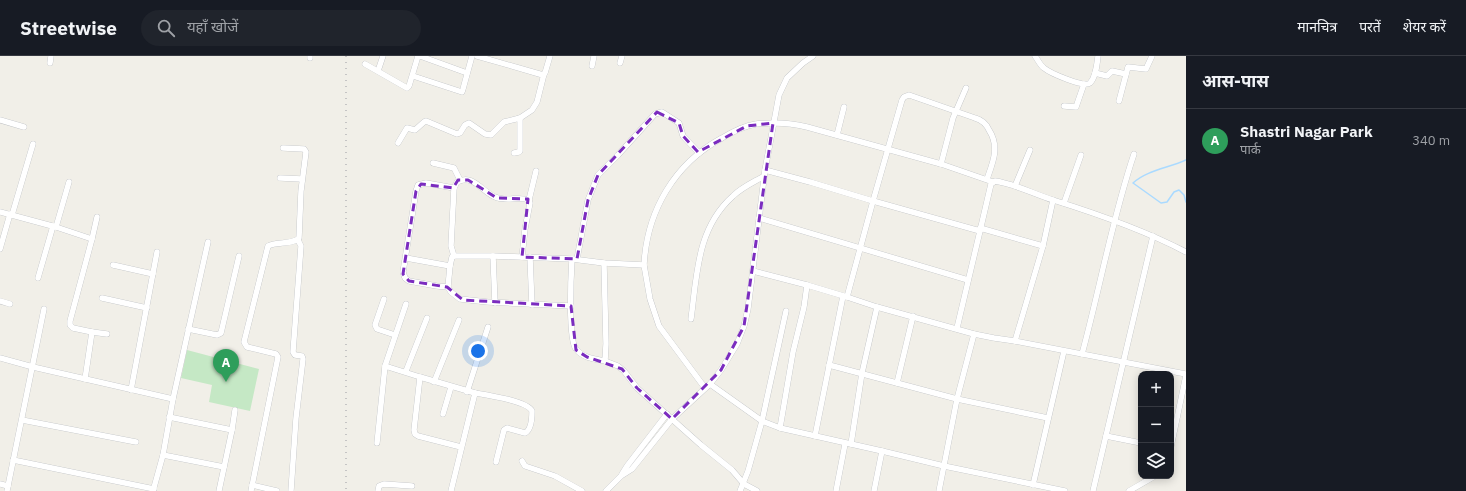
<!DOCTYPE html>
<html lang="hi">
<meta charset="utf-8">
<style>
:root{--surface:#171b24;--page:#20242c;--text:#f1f3f6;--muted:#9ea1a6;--line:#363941;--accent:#ea4335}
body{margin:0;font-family:"IBM Plex Sans","Noto Sans Devanagari",sans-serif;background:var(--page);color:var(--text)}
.controls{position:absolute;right:12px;bottom:12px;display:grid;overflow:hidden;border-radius:8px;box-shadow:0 2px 10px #0003}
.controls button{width:36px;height:36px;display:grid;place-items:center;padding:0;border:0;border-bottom:1px solid var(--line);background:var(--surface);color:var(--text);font:20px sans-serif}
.you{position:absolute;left:478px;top:295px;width:14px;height:14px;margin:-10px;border:3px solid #fff;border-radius:50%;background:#1a73e8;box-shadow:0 0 0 6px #1a73e833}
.badge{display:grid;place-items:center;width:26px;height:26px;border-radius:50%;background:var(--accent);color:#fff;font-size:13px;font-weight:700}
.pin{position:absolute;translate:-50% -33px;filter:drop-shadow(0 1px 2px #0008)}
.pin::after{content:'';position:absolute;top:21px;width:14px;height:12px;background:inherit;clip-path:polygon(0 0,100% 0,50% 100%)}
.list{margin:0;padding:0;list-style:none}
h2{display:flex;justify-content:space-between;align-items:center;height:52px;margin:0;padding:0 16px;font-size:17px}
h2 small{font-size:13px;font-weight:400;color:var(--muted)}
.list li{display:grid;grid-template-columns:26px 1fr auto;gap:12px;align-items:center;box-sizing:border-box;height:64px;padding:0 16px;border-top:1px solid var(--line)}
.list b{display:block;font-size:15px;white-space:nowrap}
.list p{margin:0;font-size:13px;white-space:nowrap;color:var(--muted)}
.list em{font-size:13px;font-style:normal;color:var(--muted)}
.icon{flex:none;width:22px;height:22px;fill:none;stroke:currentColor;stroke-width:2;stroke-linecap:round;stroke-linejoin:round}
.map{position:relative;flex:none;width:1186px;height:435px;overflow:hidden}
header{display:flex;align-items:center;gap:24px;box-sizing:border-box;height:56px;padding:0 20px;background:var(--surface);border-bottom:1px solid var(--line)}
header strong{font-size:19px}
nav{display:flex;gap:22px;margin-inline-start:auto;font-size:14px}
.search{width:280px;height:36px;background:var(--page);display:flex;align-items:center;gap:10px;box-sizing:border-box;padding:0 14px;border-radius:22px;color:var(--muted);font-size:15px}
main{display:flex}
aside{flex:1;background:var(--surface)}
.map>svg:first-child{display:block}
</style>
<header>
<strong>Streetwise</strong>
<div class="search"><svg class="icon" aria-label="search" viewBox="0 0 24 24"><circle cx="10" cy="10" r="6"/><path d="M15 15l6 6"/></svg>यहाँ खोजें</div>
<nav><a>मानचित्र</a><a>परतें</a><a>शेयर करें</a></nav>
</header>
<main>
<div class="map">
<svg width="1186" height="435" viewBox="0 0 1186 435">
<rect width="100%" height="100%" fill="#f1efe8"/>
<path fill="#c5e8c5" d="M 187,294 L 259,313 L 250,355 L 209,346 L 212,329 L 181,322 Z"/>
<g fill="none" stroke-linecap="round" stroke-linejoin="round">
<path stroke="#aadaff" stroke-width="1.5" d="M 1186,104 C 1169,112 1147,114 1133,127 L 1161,147 L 1167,146 L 1174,136 L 1179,134 L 1184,139 L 1186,146"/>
<g stroke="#b5b8bc" stroke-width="6">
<g id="street">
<path d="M 420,0 L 467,17"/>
<path d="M 477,0 L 543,19 L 545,17 L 550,0"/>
<path d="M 1035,0 C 1038,4 1040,9 1044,12 C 1050,17 1084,32 1090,27 C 1096,21 1097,8 1098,0"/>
<path d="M 310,2 L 310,0"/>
<path d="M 50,7 L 51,0"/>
<path d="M 620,7 L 622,0"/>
<path d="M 365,8 L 407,32 L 409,30 L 418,0"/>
<path d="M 592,10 L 594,0"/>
<path d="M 378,15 L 383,0"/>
<path d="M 1095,17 L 1107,20 L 1112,15 L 1126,18"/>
<path d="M 413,20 L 462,36 L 463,33 L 472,0"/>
<path d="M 1119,45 L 1128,11 L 1146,13 L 1152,0"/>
<path d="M 1064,50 L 1076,51 L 1084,28"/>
<path d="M 0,64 L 24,71"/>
<path d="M 837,79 L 844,51"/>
<path d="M 398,87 L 407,72 L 415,74 L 424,66 L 426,65 L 457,78 L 460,77 L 465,69 L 469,67 L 485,78 L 491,79 L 504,66 L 520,62 L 532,54 L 537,46 L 544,18"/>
<path d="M 514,97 L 519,96 L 520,95 L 520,62"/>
<path d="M 433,107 L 454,112 L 460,124"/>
<path d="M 941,108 L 953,62 L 966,32"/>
<path d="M 765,114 L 810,126 L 873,145 L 902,44 L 904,41 L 909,39 L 975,62 C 982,64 986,67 989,74 C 1000,91 993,106 987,123"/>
<path d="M 280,122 L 302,123"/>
<path d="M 1015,130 L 1030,94"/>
<path d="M 529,144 L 536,115"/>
<path d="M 1064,147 L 1081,99"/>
<path d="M 0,156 L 56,171 L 92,183 L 70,265 L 70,269 L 73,272 L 92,276 L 85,323"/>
<path d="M 12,159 L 33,88"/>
<path d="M 759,162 L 968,224"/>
<path d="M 56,171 L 69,126"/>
<path d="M 980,172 L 1043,190"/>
<path d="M 92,183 L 97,161"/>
<path d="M 0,193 L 10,158"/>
<path d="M 454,200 L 451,190 L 454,132 L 457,126 C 473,117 482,136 495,141 C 506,146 519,140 529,144 L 530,147 L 525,173 L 522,201"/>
<path d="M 493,200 L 495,247"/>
<path d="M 530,201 L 532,249"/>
<path d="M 406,202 L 450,210"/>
<path d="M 572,203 C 571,218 568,284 576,293 C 583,302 594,303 605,305 L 606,288 L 604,207"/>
<path d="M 577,203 L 588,144 L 598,119 L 618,99 L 655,58 L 662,56 L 679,67 L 683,80 L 699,97"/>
<path d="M 113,209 L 153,218"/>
<path d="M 644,209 C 647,155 674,108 722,82 C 732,76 744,70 756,68 C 773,66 791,67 807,71 L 941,108 L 993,126"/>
<path d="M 753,215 L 807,229 L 804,251 L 793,296 L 780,372 L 882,395 L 944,410 L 1065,435"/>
<path d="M 38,222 L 53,170"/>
<path d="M 807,229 L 847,241 L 873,145 L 980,175 L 991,128 L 995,125 C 1015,128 1034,138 1053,144 C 1098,158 1144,174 1186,196"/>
<path d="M 448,231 L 437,230 L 409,225 L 405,222 L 403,216 L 416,135 L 418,129 L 426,127 L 454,132"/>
<path d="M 847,241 L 877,251 L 862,317 L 851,388"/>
<path d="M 102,242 L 147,252"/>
<path d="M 384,243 L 375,269 L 377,273 L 395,279"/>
<path d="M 0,245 L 10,248"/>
<path d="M 571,250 L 488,246 L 460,243 L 451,236 L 448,231 L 450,210 L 452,201 L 454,200 L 493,200 L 572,203 L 604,207 L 644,209 L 650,243 L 659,270 L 705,332"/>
<path d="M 877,251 L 974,278 L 994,282 L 1015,285 L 1186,318"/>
<path d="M 691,263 C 697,218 697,172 733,140 C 742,131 754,126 764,120"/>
<path d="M 957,272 L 980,175"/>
<path d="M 188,273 L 217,279 L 221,277 L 239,200"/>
<path d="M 92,276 L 107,278"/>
<path d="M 1015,285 L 1043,190 L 1053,144"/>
<path d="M 1082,298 C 1100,232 1112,163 1134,98"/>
<path d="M 0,302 L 33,311 L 173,343"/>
<path d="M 605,305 L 618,310 L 624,315 L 637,332 L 701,389 L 732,414 L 744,428 L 757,435"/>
<path d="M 829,309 L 957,343 L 1048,362"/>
<path d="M 385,310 L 406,248"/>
<path d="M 406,315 L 427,262"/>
<path d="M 434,326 L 459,264"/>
<path d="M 897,327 L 913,260"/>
<path d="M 710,328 L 762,365 L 780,372"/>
<path d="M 131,334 L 157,196"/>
<path d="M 467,336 L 488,271"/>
<path d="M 443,358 L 451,331"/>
<path d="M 169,361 L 232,374"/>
<path d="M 22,364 L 136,386"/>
<path d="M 815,380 L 843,240"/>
<path d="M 1106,380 L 1141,387"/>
<path d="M 377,387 L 385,310 L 420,321"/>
<path d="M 461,391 L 418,380 L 415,378 L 414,374 L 420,321 L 475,337"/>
<path d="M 1171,391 L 1186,319"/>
<path d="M 163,399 L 224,411"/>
<path d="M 13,404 L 154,433"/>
<path d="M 522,405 L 525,410 L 555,420 L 582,435"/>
<path d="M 622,418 L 627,410 L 667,358"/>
<path d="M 0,428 L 8,430"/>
<path d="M 252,429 L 277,435"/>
<path d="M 1033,429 L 1064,295"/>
<path d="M 7,435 L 44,253"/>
<path d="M 153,435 L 163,399 L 173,343 L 208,186"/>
<path d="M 219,435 L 232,374 L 235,354"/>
<path d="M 251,435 L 278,301 L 276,298 L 247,291 L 244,286 L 268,190 C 277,185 292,189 299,182 L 301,135 L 306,96 L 304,93 L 283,92"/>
<path d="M 291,435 L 296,362 L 303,303 L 302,300 L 295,299 L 293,296 L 301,190 L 298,184"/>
<path d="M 378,435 L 379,430 L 384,428 L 412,430"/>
<path d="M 451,435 L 475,337 C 487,339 527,345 532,355 C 532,362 531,374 525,377 L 507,372 L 504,374 L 496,406"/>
<path d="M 606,435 L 621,420 L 632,413 L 672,363 L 710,328 L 721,314 L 737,288 L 744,270 L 748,253 L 765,114 L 779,39 L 787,22 L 803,7 L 813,0"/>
<path d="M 740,435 L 748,415 L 762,365 L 786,255"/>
<path d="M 836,435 L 845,388"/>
<path d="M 874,435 L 882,395"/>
<path d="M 939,435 L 957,343 L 974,278"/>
<path d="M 1093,435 L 1153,180"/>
<path d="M 1129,435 L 1155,420"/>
</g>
</g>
<use href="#street" stroke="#fff" stroke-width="5.5"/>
<path stroke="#b6b7b8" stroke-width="1.5" stroke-dasharray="1 5" stroke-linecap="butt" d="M 346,0 L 346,435"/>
</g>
<path fill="none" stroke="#7b2cbf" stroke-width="3" stroke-dasharray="8 5" stroke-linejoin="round" d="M 657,56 L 679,67 L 683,80 L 698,96 L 747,70 L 773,67 L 744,270 L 721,314 L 672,363 L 637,332 L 622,313 L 587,301 L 576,294 L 571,250 L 463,244 L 447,231 L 409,225 L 403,218 L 416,135 L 421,128 L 453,132 L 458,124 L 468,124 L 497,142 L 528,143 L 522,201 L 577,203 L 588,144 L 598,119 Z"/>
</svg>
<div class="controls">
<button>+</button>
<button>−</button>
<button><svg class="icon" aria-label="layers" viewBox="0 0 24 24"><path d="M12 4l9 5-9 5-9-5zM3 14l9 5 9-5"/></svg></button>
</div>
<div class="you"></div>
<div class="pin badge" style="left:226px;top:326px;background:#2e9e5b">A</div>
</div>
<aside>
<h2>आस-पास<small></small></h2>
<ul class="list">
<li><span class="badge" style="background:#2e9e5b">A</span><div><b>Shastri Nagar Park</b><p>पार्क</p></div><em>340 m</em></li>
</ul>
</aside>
</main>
